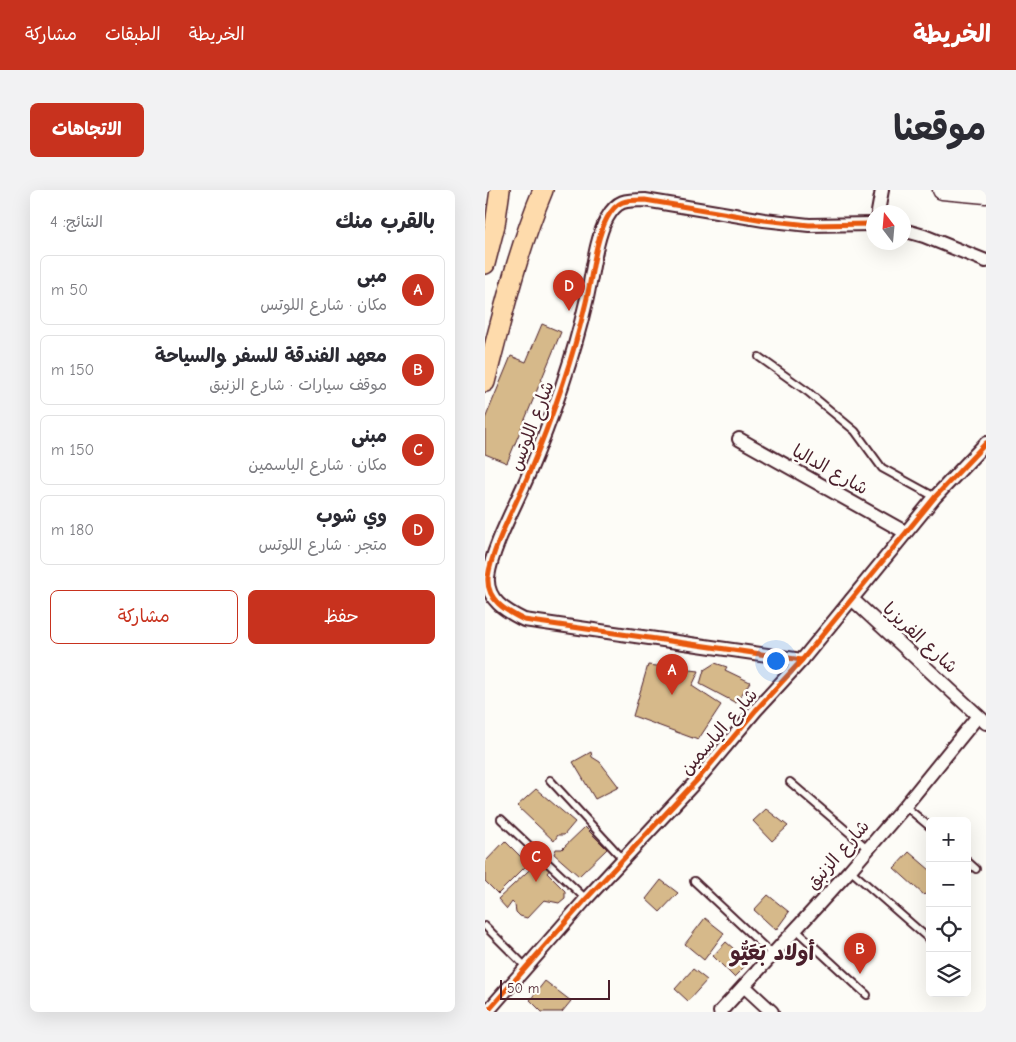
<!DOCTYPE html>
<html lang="ar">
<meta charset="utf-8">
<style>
:root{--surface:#fff;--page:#f2f2f3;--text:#2b2b33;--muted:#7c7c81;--line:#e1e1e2;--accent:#c8321e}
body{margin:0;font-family:"Comic Neue","Playpen Sans Arabic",sans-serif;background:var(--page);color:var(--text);direction:rtl}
.controls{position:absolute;right:15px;bottom:15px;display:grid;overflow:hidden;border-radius:8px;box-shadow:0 5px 20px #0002}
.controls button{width:45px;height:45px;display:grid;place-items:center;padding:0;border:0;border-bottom:1px solid var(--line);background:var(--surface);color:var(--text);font:25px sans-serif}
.compass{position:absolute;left:381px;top:15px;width:45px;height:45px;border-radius:50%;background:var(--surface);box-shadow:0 5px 20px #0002;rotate:344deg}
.scale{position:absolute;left:15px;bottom:12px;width:110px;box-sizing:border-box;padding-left:5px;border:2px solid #4a1f2b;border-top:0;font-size:14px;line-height:18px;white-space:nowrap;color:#4a1f2b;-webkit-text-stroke:4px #fdfcf7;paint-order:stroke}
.you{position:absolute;left:290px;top:470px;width:18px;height:18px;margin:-12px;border:4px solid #fff;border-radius:50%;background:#1a73e8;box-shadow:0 0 0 8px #1a73e833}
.badge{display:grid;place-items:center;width:32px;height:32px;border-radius:50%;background:var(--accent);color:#fff;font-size:16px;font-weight:700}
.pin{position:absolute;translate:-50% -41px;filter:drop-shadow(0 1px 2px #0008)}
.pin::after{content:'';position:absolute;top:26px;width:18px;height:15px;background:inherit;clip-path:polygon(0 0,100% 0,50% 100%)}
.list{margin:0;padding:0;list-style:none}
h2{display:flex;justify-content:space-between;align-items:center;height:65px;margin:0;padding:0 20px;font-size:21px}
h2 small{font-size:16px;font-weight:400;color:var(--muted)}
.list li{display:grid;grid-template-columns:32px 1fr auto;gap:15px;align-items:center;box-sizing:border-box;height:70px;margin:0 10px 10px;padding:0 10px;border:1px solid var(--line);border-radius:8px}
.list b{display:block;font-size:19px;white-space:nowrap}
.list p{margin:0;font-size:16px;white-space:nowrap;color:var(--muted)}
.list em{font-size:16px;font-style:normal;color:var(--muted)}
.actions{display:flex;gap:10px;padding:15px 20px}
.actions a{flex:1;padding:11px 0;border:1px solid var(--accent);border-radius:8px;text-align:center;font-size:18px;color:var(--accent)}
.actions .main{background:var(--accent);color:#fff}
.icon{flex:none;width:28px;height:28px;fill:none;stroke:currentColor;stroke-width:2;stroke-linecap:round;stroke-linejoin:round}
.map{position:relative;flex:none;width:501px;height:822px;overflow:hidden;direction:ltr;border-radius:8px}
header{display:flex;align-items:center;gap:30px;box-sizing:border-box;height:70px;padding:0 25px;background:var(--accent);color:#fff}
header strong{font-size:24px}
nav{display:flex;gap:28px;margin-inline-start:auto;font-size:18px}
.intro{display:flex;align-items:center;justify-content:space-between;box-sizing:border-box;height:120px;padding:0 30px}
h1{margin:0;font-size:35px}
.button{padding:12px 22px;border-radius:8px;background:var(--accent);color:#fff;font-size:18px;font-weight:700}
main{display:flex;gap:30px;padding:0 30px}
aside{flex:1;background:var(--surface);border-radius:8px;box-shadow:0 5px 20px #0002}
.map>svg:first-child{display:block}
</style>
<header>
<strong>الخريطة</strong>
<nav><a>الخريطة</a><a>الطبقات</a><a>مشاركة</a></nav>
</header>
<div class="intro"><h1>موقعنا</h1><a class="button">الاتجاهات</a></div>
<main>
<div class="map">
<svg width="501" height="822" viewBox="0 0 501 822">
<rect width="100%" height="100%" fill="#fdfcf7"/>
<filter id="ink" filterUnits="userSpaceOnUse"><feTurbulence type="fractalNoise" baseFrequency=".02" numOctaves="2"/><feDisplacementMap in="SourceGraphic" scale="10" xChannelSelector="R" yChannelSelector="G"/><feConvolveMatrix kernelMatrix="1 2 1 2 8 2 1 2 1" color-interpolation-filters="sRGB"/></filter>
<g filter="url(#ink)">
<g fill="#d6b98a" stroke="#4a1f2b">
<path d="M 57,134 L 76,142 L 22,273 L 0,264 L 0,229 L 26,166 L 41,172 Z"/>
<path d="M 230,473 L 242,477 L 240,480 L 265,492 L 251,513 L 215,494 L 219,480 Z"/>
<path d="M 163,475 L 214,481 L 207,496 L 236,515 L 213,550 L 148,526 Z"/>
<path d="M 106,562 L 107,567 L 115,572 L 134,597 L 110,609 L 88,572 Z"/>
<path d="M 51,599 L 90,632 L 79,645 L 73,645 L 69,651 L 32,616 Z"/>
<path d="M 281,619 L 303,636 L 287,651 L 268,631 Z"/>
<path d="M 100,637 L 122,659 L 94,686 L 69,664 L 71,659 L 77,659 Z"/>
<path d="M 20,651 L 43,674 L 13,704 L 0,691 L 0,672 Z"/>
<path d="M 424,662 L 445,680 L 445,699 L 439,705 L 409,678 Z"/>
<path d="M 55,670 L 66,678 L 62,683 L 80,701 L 80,708 L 74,713 L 59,710 L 42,728 L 35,726 L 31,722 L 30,715 L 27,712 L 22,719 L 13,709 Z"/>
<path d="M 176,690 L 193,703 L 175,722 L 161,709 Z"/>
<path d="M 283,705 L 304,722 L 291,740 L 269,720 Z"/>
<path d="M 220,728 L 239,743 L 219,770 L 200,754 Z"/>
<path d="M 241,752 L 264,772 L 249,787 L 228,766 Z"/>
<path d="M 208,779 L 222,790 L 203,811 L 190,799 Z"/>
<path d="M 60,791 L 86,811 L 77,822 L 57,822 L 45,810 Z"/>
</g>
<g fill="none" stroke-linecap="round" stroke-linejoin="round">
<g stroke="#4a1f2b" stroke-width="10">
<g id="lane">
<path d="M 274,167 L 323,202 L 370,241 L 397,278 L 450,307"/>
<path d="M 65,590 L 138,669"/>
<path d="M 305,592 L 382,658"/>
<path d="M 420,616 L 445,637"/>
<path d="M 16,629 L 101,709"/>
<path d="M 482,671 L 491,679"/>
<path d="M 365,680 L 445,750"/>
<path d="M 209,691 L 287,764"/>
<path d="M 0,736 L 42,778"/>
<path d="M 310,739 L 382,805"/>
</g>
</g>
<g stroke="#4a1f2b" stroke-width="16">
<g id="street">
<path d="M 393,22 L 397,0"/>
<path d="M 418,40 L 439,46 L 501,71"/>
<path d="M 254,249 L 420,342"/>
<path d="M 367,409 L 501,533"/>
<path d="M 317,470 L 39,430 C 21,421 1,410 3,387 C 7,358 30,316 42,288 C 66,231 87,173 101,112 C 107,88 110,50 122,28 C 132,10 140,10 160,10 L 279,30 L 324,35 L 388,34"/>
<path d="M 259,796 L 287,822"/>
<path d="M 2,822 L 101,709 L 214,588 L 271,520 L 317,470 L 450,307 L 501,253"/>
<path d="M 235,822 L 365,680 L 420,616 L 493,526"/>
</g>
</g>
<g stroke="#4a1f2b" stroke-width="21">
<path id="secondary" d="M 457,0 L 501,4"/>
</g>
<g stroke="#4a1f2b" stroke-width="22">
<g id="primary">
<path d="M 0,74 L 10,35 L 15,0"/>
<path d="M 0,192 C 17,127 32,62 58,0"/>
</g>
</g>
<use href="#lane" stroke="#fdfcf7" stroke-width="6"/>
<use href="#street" stroke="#fdfcf7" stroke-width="12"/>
<use href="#secondary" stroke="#fdfcf7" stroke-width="18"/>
<use href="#primary" stroke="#fedbac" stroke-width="19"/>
<g stroke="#fdfcf7" stroke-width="8">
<g id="cycleway">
<path d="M 317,470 L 39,430 C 21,421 1,410 3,387 C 7,358 30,316 42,288 C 66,231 87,173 101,112 C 107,88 110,50 122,28 C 132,10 140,10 160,10 L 279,30 L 324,35 L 388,34"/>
<path d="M 2,822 L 101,709 L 214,588 L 271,520 L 317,470 L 450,307 L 501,253"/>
</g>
</g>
<use href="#cycleway" stroke="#e8590c" stroke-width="5"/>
</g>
</g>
<g text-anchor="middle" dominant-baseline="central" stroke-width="5" stroke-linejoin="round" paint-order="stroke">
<g font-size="18" fill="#4a1f2b" stroke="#fdfcf7">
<text transform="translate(47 236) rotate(-69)">شارع اللوتس</text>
<text transform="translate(345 280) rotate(29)">شارع الداليا</text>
<text transform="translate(435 448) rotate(43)">شارع الفريزيا</text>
<text transform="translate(234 542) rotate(-49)">شارع الياسمين</text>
<text transform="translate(353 665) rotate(-49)">شارع الزنبق</text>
</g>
<g font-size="22" font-weight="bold" fill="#4a1f2b" stroke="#fdfcf7">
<text x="287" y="763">أولاد بَعَيُّو</text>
</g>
</g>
</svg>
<div class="controls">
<button>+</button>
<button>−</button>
<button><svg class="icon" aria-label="locate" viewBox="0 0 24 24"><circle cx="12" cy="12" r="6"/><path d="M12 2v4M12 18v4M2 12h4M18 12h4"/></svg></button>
<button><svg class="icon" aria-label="layers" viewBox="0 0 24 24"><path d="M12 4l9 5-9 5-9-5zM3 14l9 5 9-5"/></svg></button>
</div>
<svg class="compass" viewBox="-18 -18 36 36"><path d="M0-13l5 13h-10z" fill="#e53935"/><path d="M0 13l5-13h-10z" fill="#7c7c81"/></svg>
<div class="scale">50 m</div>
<div class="you"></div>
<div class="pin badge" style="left:187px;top:505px">A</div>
<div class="pin badge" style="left:375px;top:784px">B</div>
<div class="pin badge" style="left:51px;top:692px">C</div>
<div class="pin badge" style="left:84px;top:121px">D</div>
</div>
<aside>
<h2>بالقرب منك<small>النتائج: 4</small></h2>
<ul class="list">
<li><span class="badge">A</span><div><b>مبى</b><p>مكان · شارع اللوتس</p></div><em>50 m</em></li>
<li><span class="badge">B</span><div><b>معهد الفندقة للسفر والسياحة</b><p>موقف سيارات · شارع الزنبق</p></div><em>150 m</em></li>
<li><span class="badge">C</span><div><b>مبنى</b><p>مكان · شارع الياسمين</p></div><em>150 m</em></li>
<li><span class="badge">D</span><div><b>وي شوب</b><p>متجر · شارع اللوتس</p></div><em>180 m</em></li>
</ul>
<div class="actions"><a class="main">حفظ</a><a>مشاركة</a></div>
</aside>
</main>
